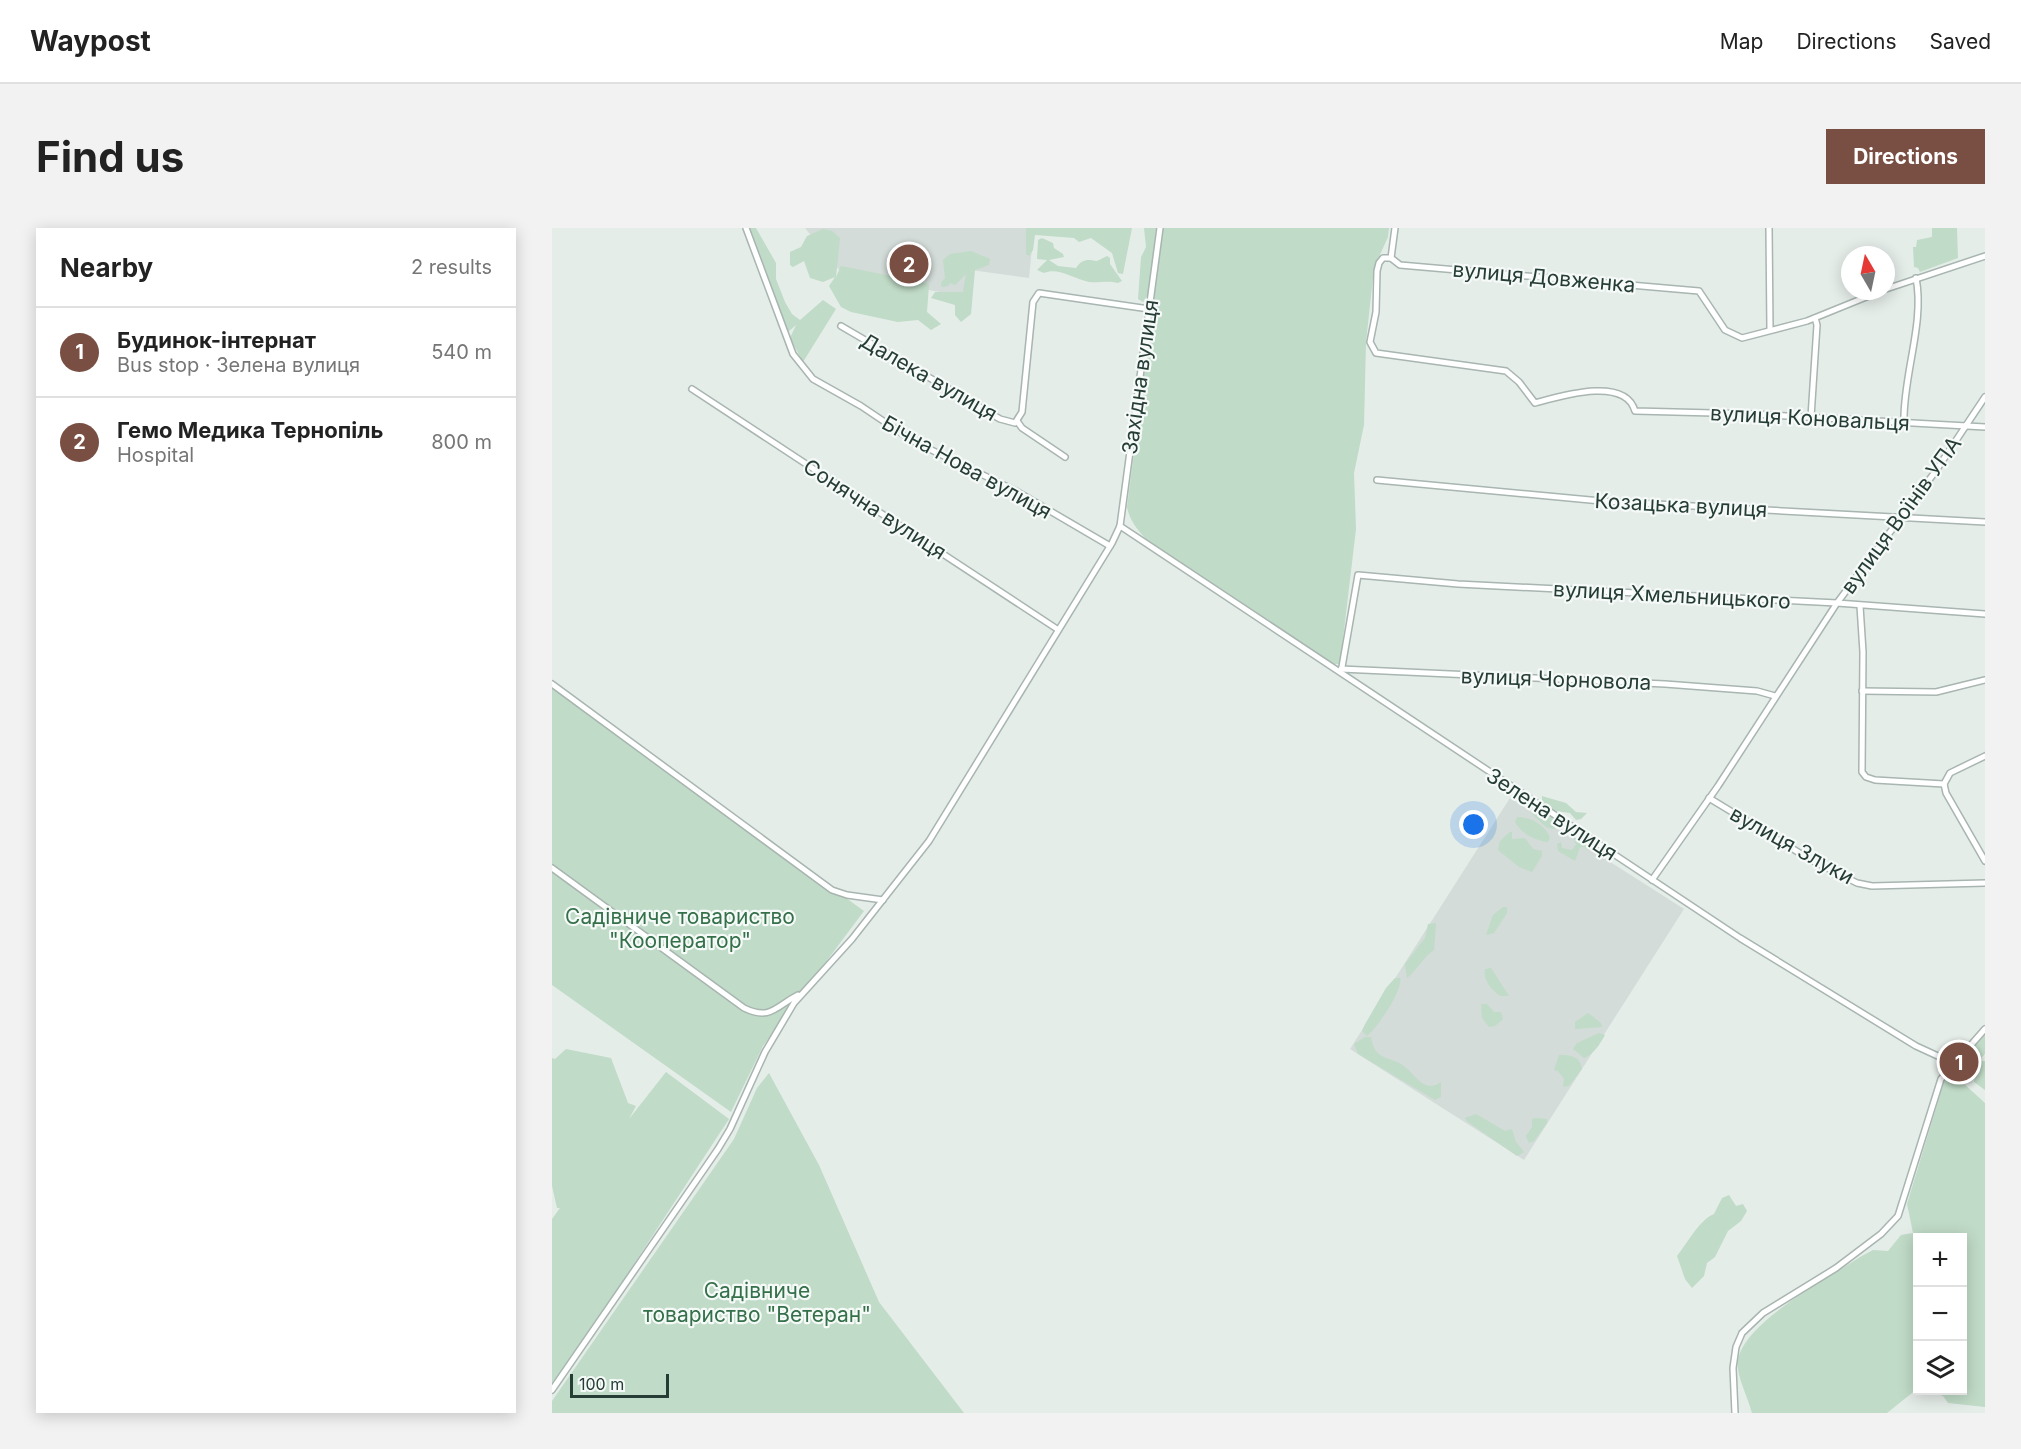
<!DOCTYPE html>
<meta charset="utf-8">
<style>
:root{--surface:#fff;--page:#f2f2f2;--text:#222;--muted:#767676;--line:#e0e0e0;--accent:#794f43}
body{margin:0;font-family:Inter,sans-serif;background:var(--page);color:var(--text)}
.controls{position:absolute;right:18px;bottom:18px;display:grid;overflow:hidden;border-radius:0px;box-shadow:0 3px 15px #0003}
.controls button{width:54px;height:54px;display:grid;place-items:center;padding:0;border:0;border-bottom:2px solid var(--line);background:var(--surface);color:var(--text);font:30px sans-serif}
.compass{position:absolute;left:1289px;top:18px;width:54px;height:54px;border-radius:50%;background:var(--surface);box-shadow:0 3px 15px #0003;rotate:351deg}
.scale{position:absolute;left:18px;bottom:15px;width:99px;box-sizing:border-box;padding-left:6px;border:3px solid #263d36;border-top:0;font-size:16px;line-height:21px;white-space:nowrap;color:#263d36;-webkit-text-stroke:4px #f5f9f7;paint-order:stroke}
.you{position:absolute;left:922px;top:597px;width:21px;height:21px;margin:-15px;border:4px solid #fff;border-radius:50%;background:#1a73e8;box-shadow:0 0 0 9px #1a73e833}
.badge{display:grid;place-items:center;width:39px;height:39px;border-radius:50%;background:var(--accent);color:#fff;font-size:20px;font-weight:700}
.pin{position:absolute;translate:-50% -50%;border:3px solid #fff;box-shadow:0 2px 6px #0006}
.list{margin:0;padding:0;list-style:none}
h2{display:flex;justify-content:space-between;align-items:center;height:78px;margin:0;padding:0 24px;font-size:26px}
h2 small{font-size:20px;font-weight:400;color:var(--muted)}
.list li{display:grid;grid-template-columns:39px 1fr auto;gap:18px;align-items:center;box-sizing:border-box;height:90px;padding:0 24px;border-top:2px solid var(--line)}
.list b{display:block;font-size:22px;white-space:nowrap}
.list p{margin:0;font-size:20px;white-space:nowrap;color:var(--muted)}
.list em{font-size:20px;font-style:normal;color:var(--muted)}
.icon{flex:none;width:33px;height:33px;fill:none;stroke:currentColor;stroke-width:2;stroke-linecap:round;stroke-linejoin:round}
.map{position:relative;flex:none;width:1433px;height:1185px;overflow:hidden;border-radius:0px}
header{display:flex;align-items:center;gap:36px;box-sizing:border-box;height:84px;padding:0 30px;background:var(--surface);border-bottom:2px solid var(--line)}
header strong{font-size:28px}
nav{display:flex;gap:33px;margin-inline-start:auto;font-size:21px}
.intro{display:flex;align-items:center;justify-content:space-between;box-sizing:border-box;height:144px;padding:0 36px}
h1{margin:0;font-size:42px}
.button{padding:15px 27px;border-radius:0px;background:var(--accent);color:#fff;font-size:21px;font-weight:700}
main{display:flex;gap:36px;padding:0 36px}
aside{flex:1;background:var(--surface);border-radius:0px;box-shadow:0 3px 15px #0003}
.map>svg:first-child{display:block}
</style>
<header>
<strong>Waypost</strong>
<nav><a>Map</a><a>Directions</a><a>Saved</a></nav>
</header>
<div class="intro"><h1>Find us</h1><a class="button">Directions</a></div>
<main>
<aside>
<h2>Nearby<small>2 results</small></h2>
<ul class="list">
<li><span class="badge">1</span><div><b>Будинок-інтернат</b><p>Bus stop · Зелена вулиця</p></div><em>540 m</em></li>
<li><span class="badge">2</span><div><b>Гемо Медика Тернопіль</b><p>Hospital</p></div><em>800 m</em></li>
</ul>
</aside>
<div class="map">
<svg width="1433" height="1185" viewBox="0 0 1433 1185">
<rect width="100%" height="100%" fill="#e5ede9"/>
<g fill="#d3dcd8">
<path d="M 253,0 L 482,0 L 477,50 L 419,42 L 414,68 L 293,49 Z"/>
<path d="M 958,570 L 1132,681 L 972,932 L 798,821 Z"/>
</g>
<g fill="#c0dbc7">
<path d="M 195,0 L 204,0 L 224,35 L 224,51 L 233,74 L 240,86 L 248,92 L 271,72 L 284,81 L 251,134 L 238,110 L 244,97 L 236,104 L 204,18 Z"/>
<path d="M 474,0 L 580,0 L 571,46 L 566,45 L 560,25 L 539,10 L 527,14 L 522,10 L 483,7 L 481,22 L 477,28 L 474,26 Z"/>
<path d="M 592,0 L 604,0 L 597,65 L 591,74 L 586,71 L 589,29 L 594,19 Z"/>
<path d="M 611,0 L 837,0 L 836,9 L 822,40 L 814,114 L 812,197 L 802,245 L 804,301 L 788,436 L 782,436 L 594,311 C 584,300 578,293 575,279 Z"/>
<path d="M 1380,0 L 1405,0 L 1406,30 L 1368,44 L 1366,40 L 1362,39 L 1361,19 L 1364,19 L 1365,12 L 1380,9 Z"/>
<path d="M 271,1 L 280,3 L 288,10 L 284,49 L 289,38 L 374,55 L 377,57 L 375,84 L 389,96 L 379,102 L 366,92 L 346,94 L 299,84 L 289,79 L 277,58 L 283,49 L 271,54 L 258,50 L 252,33 L 241,39 L 238,37 L 238,24 L 249,19 L 255,8 Z"/>
<path d="M 490,10 L 501,15 L 502,20 L 511,26 L 512,29 L 497,32 L 506,38 L 524,40 C 530,31 535,31 545,33 L 555,28 L 558,30 L 558,36 L 570,53 L 566,55 C 556,52 548,55 537,54 C 522,51 506,39 492,45 L 485,42 L 495,32 L 485,31 L 486,12 Z"/>
<path d="M 419,23 L 438,31 L 437,37 L 423,42 L 419,86 L 409,94 L 403,87 L 403,77 L 379,70 L 383,64 L 411,64 L 414,46 L 403,57 L 398,55 L 396,58 L 390,59 L 389,55 L 393,50 L 391,32 L 398,26 Z"/>
<path d="M 0,457 L 312,683 L 211,818 L 179,884 L 0,757 Z"/>
<path d="M 990,568 L 1014,575 L 1024,584 L 1035,585 L 1029,591 L 1024,592 L 1018,585 L 1004,583 L 990,574 Z"/>
<path d="M 981,583 L 995,584 L 1005,595 L 1005,599 L 1001,601 L 994,599 L 979,585 Z"/>
<path d="M 965,589 C 978,589 994,597 998,610 L 996,614 C 982,612 970,606 963,594 Z"/>
<path d="M 958,604 L 960,604 L 960,611 L 973,610 L 981,621 L 990,623 L 990,628 L 980,644 L 967,639 L 946,622 L 948,613 Z"/>
<path d="M 1021,608 L 1039,620 L 1035,622 L 1032,619 L 1028,619 L 1023,633 L 1006,623 L 1005,616 L 1009,614 L 1010,620 L 1020,622 L 1024,617 Z"/>
<path d="M 951,679 L 955,679 L 955,685 L 942,705 L 934,707 L 941,687 Z"/>
<path d="M 884,695 L 882,722 C 872,728 865,742 855,750 L 853,736 L 873,710 L 876,696 Z"/>
<path d="M 939,740 L 957,768 L 948,768 C 940,762 931,753 933,741 Z"/>
<path d="M 843,750 L 848,750 C 851,762 825,800 815,808 L 810,803 L 812,798 L 834,760 Z"/>
<path d="M 929,776 L 935,776 L 942,784 L 949,784 L 951,791 L 943,798 L 937,799 L 930,790 Z"/>
<path d="M 1036,785 L 1049,795 L 1050,799 L 1023,801 L 1023,794 Z"/>
<path d="M 1433,804 L 1433,826 L 1426,833 L 1433,833 L 1433,862 L 1422,854 L 1425,835 L 1419,840 L 1410,830 Z"/>
<path d="M 1047,805 L 1053,807 C 1048,816 1042,826 1032,830 L 1021,821 L 1025,815 Z"/>
<path d="M 813,809 L 819,809 C 823,835 837,826 853,839 C 863,847 873,866 889,854 L 889,869 L 883,872 L 806,826 L 802,816 Z"/>
<path d="M 14,821 L 59,830 L 76,875 L 84,878 L 77,891 L 114,844 L 177,891 L 0,1161 L 0,991 L 8,980 L 5,980 L 0,958 L 0,830 L 3,831 Z"/>
<path d="M 1007,827 C 1019,827 1028,828 1030,841 L 1017,858 L 1011,859 L 1012,851 L 1006,843 L 1002,842 Z"/>
<path d="M 1399,844 L 1433,875 L 1433,1179 L 1396,1175 L 1391,1168 L 1376,1163 L 1410,1162 L 1410,1010 L 1366,1010 L 1365,1161 L 1335,1185 L 1200,1185 C 1196,1170 1188,1155 1186,1141 C 1179,1100 1277,1050 1308,1029 L 1321,1022 L 1336,1023 L 1349,1007 L 1361,1005 L 1355,976 L 1392,854 Z"/>
<path d="M 217,845 L 267,937 L 327,1074 L 412,1185 L 0,1185 L 0,1173 L 182,911 L 205,860 Z"/>
<path d="M 924,886 L 953,903 L 960,901 L 964,914 L 972,924 L 965,928 L 916,894 L 913,890 Z"/>
<path d="M 985,890 L 995,891 L 995,895 L 982,913 L 977,915 L 974,908 L 980,899 L 980,891 Z"/>
<path d="M 1177,967 L 1184,978 L 1191,976 L 1195,983 L 1189,993 L 1176,1003 L 1163,1029 L 1155,1035 L 1152,1048 L 1140,1060 L 1133,1051 L 1125,1028 C 1134,1017 1148,991 1162,986 L 1170,970 Z"/>
</g>
<g fill="none" stroke-linecap="round" stroke-linejoin="round">
<g stroke="#a8b5b0" stroke-width="8">
<g id="minor">
<path d="M 194,0 L 241,126 L 261,151 L 309,178 L 361,213 L 464,263 L 558,318"/>
<path d="M 843,0 L 839,30 L 831,30 L 827,35 L 825,43 L 824,84 L 818,114 L 824,125 L 954,143 L 967,154 L 983,175 C 1009,168 1073,148 1083,183 L 1201,186 L 1433,199"/>
<path d="M 1217,0 L 1218,101"/>
<path d="M 839,30 L 848,37 L 1147,63 L 1173,102 L 1190,110 L 1255,93 L 1329,63"/>
<path d="M 1334,61 L 1433,28"/>
<path d="M 289,98 L 448,191 L 463,195 L 470,184 L 481,74 L 487,65 L 597,81"/>
<path d="M 140,161 L 505,401"/>
<path d="M 1259,189 L 1265,97 L 1263,90"/>
<path d="M 465,193 L 470,200 L 513,229"/>
<path d="M 1352,193 C 1351,148 1373,94 1364,50"/>
<path d="M 825,252 L 1049,273 L 1433,294"/>
<path d="M 568,298 L 1188,710 L 1364,818 L 1401,835"/>
<path d="M 1308,378 L 1311,424 L 1310,544 L 1314,549 L 1323,552 L 1392,556"/>
<path d="M 790,439 L 806,347 L 906,356 L 1285,375 L 1433,386"/>
<path d="M 789,441 L 1113,456 L 1205,463 L 1223,468"/>
<path d="M 0,456 L 280,662 L 295,667 L 331,672"/>
<path d="M 1310,463 L 1384,464 L 1433,452"/>
<path d="M 1392,556 L 1394,565 L 1433,633"/>
<path d="M 1392,556 L 1398,545 L 1433,528"/>
<path d="M 1157,570 L 1259,632 L 1305,655 L 1320,658 L 1433,655"/>
<path d="M 0,640 L 192,780 C 219,793 224,778 246,767"/>
<path d="M 1100,652 L 1166,558 L 1285,375 L 1383,244 L 1433,169"/>
<path d="M 0,1162 L 166,921 L 178,901 L 213,824 L 242,775 L 300,711 L 377,613 L 560,315 L 568,298 L 608,0"/>
<path d="M 1183,1185 L 1181,1140 L 1184,1119 L 1190,1105 L 1211,1085 L 1284,1040 L 1329,1006 L 1346,988 L 1389,851 L 1433,801"/>
</g>
</g>
<use href="#minor" stroke="#fff" stroke-width="5"/>
</g>
<g text-anchor="middle" dominant-baseline="central" stroke-width="4.5" stroke-linejoin="round" paint-order="stroke">
<g font-size="21" fill="#263d36" stroke="#f5f9f7">
<text transform="translate(992 49) rotate(5)">вулиця Довженка</text>
<text transform="translate(377 149) rotate(30)">Далека вулиця</text>
<text transform="translate(588 149) rotate(-82)">Західна вулиця</text>
<text transform="translate(1258 190) rotate(3)">вулиця Коновальця</text>
<text transform="translate(415 239) rotate(29)">Бічна Нова вулиця</text>
<text transform="translate(1129 277) rotate(3)">Козацька вулиця</text>
<text transform="translate(323 281) rotate(33)">Сонячна вулиця</text>
<text transform="translate(1349 287) rotate(-54)">вулиця Воїнів УПА</text>
<text transform="translate(1120 367) rotate(3)">вулиця Хмельницького</text>
<text transform="translate(1004 451) rotate(2)">вулиця Чорновола</text>
<text transform="translate(1000 586) rotate(33)">Зелена вулиця</text>
<text transform="translate(1240 617) rotate(29)">вулиця Злуки</text>
</g>
<g font-size="21" fill="#347049" stroke="#f5f9f7">
<text x="128" y="688">Садівниче товариство<tspan x="128" dy="24">"Кооператор"</tspan></text>
<text x="205" y="1062">Садівниче<tspan x="205" dy="24">товариство "Ветеран"</tspan></text>
</g>
</g>
</svg>
<div class="controls">
<button>+</button>
<button>−</button>
<button><svg class="icon" aria-label="layers" viewBox="0 0 24 24"><path d="M12 4l9 5-9 5-9-5zM3 14l9 5 9-5"/></svg></button>
</div>
<svg class="compass" viewBox="-18 -18 36 36"><path d="M0-13l5 13h-10z" fill="#e53935"/><path d="M0 13l5-13h-10z" fill="#767676"/></svg>
<div class="scale">100 m</div>
<div class="you"></div>
<div class="pin badge" style="left:1407px;top:834px">1</div>
<div class="pin badge" style="left:357px;top:36px">2</div>
</div>
</main>
